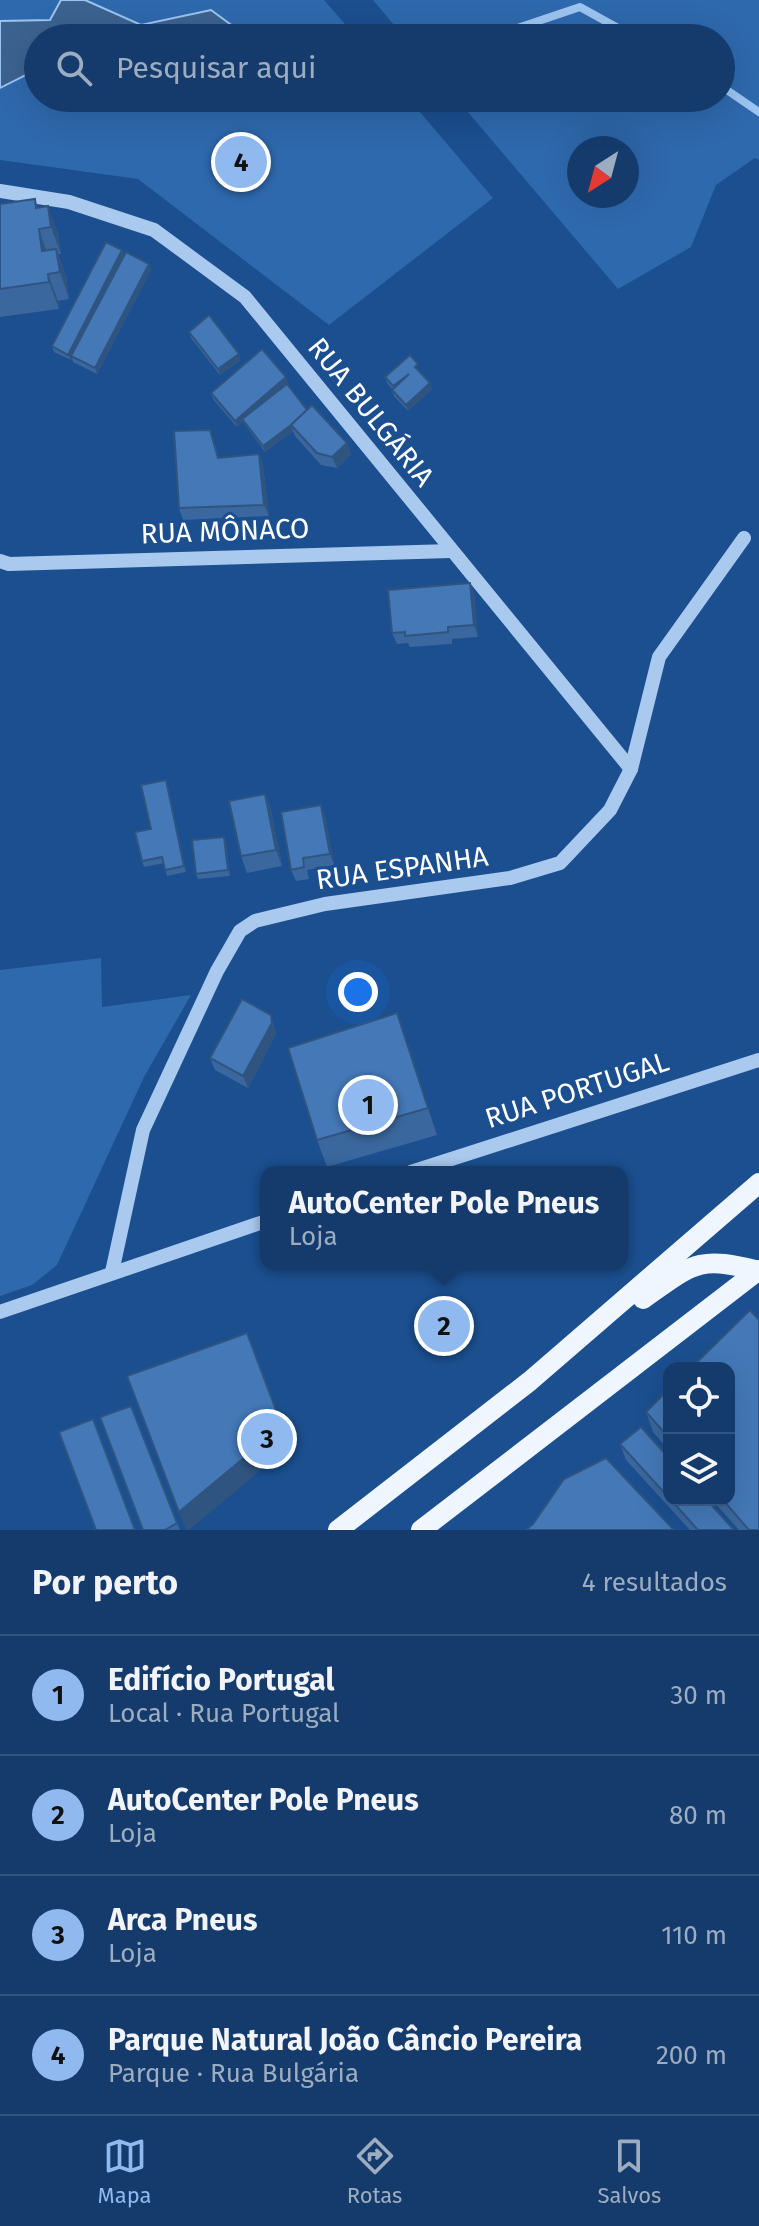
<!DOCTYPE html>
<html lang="pt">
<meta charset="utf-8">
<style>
:root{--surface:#143b6b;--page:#214673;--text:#f1f3f6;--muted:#9dadc1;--line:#33557e;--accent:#90b9f0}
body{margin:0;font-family:"Fira Sans",sans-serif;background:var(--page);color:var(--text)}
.controls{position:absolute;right:24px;bottom:24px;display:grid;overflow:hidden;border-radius:16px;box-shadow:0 8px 32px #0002}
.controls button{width:72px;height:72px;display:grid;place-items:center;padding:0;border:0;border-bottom:2px solid var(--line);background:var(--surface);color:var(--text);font:40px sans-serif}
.compass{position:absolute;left:567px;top:136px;width:72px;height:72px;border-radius:50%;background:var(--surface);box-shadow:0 8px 32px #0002;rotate:216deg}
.you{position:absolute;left:358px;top:992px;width:28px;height:28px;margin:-20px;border:6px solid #fff;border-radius:50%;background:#1a73e8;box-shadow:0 0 0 12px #1a73e833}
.badge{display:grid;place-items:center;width:52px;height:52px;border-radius:50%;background:var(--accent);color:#111;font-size:26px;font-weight:700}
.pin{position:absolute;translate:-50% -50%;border:4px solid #fff;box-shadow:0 2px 8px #0006}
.popup{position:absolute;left:260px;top:1166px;width:368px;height:104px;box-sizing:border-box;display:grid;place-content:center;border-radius:16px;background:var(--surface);filter:drop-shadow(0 2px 6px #0005);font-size:26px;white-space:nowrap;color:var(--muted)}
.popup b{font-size:30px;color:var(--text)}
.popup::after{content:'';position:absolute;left:50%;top:100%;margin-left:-16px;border:16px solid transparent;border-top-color:var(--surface)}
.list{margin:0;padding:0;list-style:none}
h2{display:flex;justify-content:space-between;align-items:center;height:104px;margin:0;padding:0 32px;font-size:34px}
h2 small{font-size:26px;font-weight:400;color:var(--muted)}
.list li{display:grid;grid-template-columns:52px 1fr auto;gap:24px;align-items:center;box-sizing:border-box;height:120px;padding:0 32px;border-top:2px solid var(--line)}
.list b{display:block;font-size:30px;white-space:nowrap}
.list p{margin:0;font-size:26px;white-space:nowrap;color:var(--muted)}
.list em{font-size:26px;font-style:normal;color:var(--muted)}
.icon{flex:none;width:44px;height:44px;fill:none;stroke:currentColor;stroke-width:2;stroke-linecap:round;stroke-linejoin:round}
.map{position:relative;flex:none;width:759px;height:1530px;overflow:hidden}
.search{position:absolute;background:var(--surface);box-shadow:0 8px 32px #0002;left:24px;right:24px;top:24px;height:88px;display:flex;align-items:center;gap:20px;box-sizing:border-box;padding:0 28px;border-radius:44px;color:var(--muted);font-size:30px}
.sheet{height:584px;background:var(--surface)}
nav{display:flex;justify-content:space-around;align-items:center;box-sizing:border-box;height:112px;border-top:2px solid var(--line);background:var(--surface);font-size:22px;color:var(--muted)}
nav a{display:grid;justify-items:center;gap:4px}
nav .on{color:var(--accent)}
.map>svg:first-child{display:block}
</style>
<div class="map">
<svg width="759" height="1530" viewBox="0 0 759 1530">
<rect width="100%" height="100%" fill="#1b4f8f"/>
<g fill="#2e69ad" fill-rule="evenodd">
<path d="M 0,0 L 324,0 L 357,38 L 38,38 L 38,98 L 408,98 L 493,198 L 329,325 L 138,179 L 0,160 Z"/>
<path d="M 373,0 L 759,0 L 759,160 L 755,158 L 716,185 L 691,247 L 618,289 L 456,98 L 721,98 L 721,38 L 405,38 ZM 579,148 L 627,148 L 627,196 L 579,196 Z"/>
<path d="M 101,958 L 102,1007 L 191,995 L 144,1077 L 57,1265 L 32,1285 L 0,1296 L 0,970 Z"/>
</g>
<path fill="#3c6290" stroke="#9cc4f0" stroke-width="2" d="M 61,0 L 85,0 L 141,25 L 211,10 L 249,38 L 38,38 L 38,69 L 0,88 L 0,21 L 50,20 Z"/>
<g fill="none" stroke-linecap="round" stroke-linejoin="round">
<g stroke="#9cc4f0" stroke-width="8">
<path d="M 488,38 L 580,7 L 636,38"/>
<path d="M 721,86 L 759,112"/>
</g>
<g stroke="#a9c9ee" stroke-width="14">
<path d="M 0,191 L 69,202 L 154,230 L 245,297 L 631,769"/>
<path d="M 0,561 L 9,564 L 451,551"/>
<path d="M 411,1172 L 759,1060"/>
<path d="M 112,1272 L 143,1130 L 217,971 L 240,931 L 255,921 L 325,904 L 510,878 L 560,863 L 610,810 L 631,769 L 659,657 L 744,538"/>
<path d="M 0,1312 L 266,1221"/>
</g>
<g stroke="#f0f6ff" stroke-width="20">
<path d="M 643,1299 C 693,1264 697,1255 759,1271"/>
<path d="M 338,1530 L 530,1381 L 759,1183"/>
<path d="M 421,1530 L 759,1270"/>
</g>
</g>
<g fill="#3a679d">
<path d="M 35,199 L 38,208 L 58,233 L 61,254 L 58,254 L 66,276 L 69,299 L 58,301 L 59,309 L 0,317 L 0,204 Z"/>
<path d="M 122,250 L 124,256 L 149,264 L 151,270 L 97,374 L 73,362 L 72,358 L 71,360 L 54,352 L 52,346 Z"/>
<path d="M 189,332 L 241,360 L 220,375 L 191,338 Z"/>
<path d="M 420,370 L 419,371 L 432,389 L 408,411 L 394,396 L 392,390 L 393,390 L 387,383 L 385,377 Z"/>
<path d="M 288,383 L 287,384 L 307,410 L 347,443 L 351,454 L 337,468 L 321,465 L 295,436 L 293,431 L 265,452 L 243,422 L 237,427 L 213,399 L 211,393 Z"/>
<path d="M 210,430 L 219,458 L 259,454 L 263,465 L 269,516 L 183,520 L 179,508 Z"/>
<path d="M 470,583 L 474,594 L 478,637 L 452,639 L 452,644 L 410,647 L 408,643 L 397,644 L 392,633 Z"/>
<path d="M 166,780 L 186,872 L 167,876 L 164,863 L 144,867 L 142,861 Z"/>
<path d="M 265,794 L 271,810 L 282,866 L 247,873 L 241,856 Z"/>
<path d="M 325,816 L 334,865 L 307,870 L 309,879 L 296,881 L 291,870 Z"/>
<path d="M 224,837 L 226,843 L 230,876 L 198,879 L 196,874 Z"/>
<path d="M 397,1013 L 437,1135 L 327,1167 L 317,1140 Z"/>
<path d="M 271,1015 L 276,1034 L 248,1088 L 215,1070 L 210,1058 Z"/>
<path d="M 669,1389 L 669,1450 L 653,1432 L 646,1412 Z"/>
<path d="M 131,1406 L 180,1530 L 143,1530 Z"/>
<path d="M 620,1444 L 669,1458 L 669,1500 L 707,1500 L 734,1530 L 690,1530 L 626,1460 Z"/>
<path d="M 712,1500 L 729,1500 L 759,1530 L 739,1530 Z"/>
</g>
<g fill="#305480">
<path d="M 48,206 L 58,233 L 61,254 L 51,227 Z"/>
<path d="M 39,229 L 48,256 L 42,251 Z"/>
<path d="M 56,249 L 66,276 L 69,299 L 60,272 Z"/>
<path d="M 122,250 L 124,256 L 71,360 L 68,355 Z"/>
<path d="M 149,264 L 151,270 L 97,374 L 95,368 Z"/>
<path d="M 48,274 L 58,301 L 59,309 L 49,282 Z"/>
<path d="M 239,354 L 241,360 L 220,375 L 218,369 Z"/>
<path d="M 286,377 L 288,383 L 243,422 L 242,419 L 243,422 L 237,427 L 235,421 Z"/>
<path d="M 430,383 L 432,389 L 408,411 L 406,405 Z"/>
<path d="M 291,425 L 293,431 L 265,452 L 263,446 Z"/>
<path d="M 347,443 L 351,454 L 337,468 L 332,457 Z"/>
<path d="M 259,454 L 263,465 L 269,516 L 264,505 Z"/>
<path d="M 470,583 L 474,594 L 478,637 L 474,625 Z"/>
<path d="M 166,780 L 168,786 L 186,872 L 184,866 Z"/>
<path d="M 265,794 L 271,810 L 282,866 L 276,850 Z"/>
<path d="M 321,805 L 325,816 L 334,865 L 330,854 Z"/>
<path d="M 224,837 L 226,843 L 230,876 L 228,870 Z"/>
<path d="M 397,1013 L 407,1040 L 437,1135 L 428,1108 Z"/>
<path d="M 271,1015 L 276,1034 L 248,1088 L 243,1076 Z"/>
<path d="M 282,1426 L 290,1446 L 189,1530 L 186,1530 L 179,1512 Z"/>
</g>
<g fill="#4478b7" stroke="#305480" stroke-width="2">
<path d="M 35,199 L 36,208 L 48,206 L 51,227 L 39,229 L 42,251 L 56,249 L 60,272 L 48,274 L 49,282 L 0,289 L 0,204 Z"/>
<path d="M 106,242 L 122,250 L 68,355 L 52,346 Z"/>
<path d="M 126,252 L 149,264 L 95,368 L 71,356 Z"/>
<path d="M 209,315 L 239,354 L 218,369 L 189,332 Z"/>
<path d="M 262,349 L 286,377 L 235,421 L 211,393 Z"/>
<path d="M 410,355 L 418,364 L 415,367 L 430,383 L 406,405 L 392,390 L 409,374 L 393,386 L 385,377 Z"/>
<path d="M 287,384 L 307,410 L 291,425 L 263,446 L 242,419 Z"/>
<path d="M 312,405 L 347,443 L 332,457 L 317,453 L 291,425 Z"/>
<path d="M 210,430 L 218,458 L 259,454 L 264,505 L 179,508 L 174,431 Z"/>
<path d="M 470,583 L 474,625 L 448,627 L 448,632 L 405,636 L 405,632 L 392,633 L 388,590 Z"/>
<path d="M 166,780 L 184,866 L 165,870 L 162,857 L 142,861 L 135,832 L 151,829 L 141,785 Z"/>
<path d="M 265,794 L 276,850 L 241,856 L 229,801 Z"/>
<path d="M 321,805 L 330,854 L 303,858 L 304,867 L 291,870 L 281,812 Z"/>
<path d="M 224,837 L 228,870 L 196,874 L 192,840 Z"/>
<path d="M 242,999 L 271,1015 L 272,1023 L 243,1076 L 210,1058 Z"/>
<path d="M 397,1013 L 428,1108 L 317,1140 L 288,1048 Z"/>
<path d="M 750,1310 L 759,1320 L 759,1530 L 749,1530 L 723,1500 L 729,1500 L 729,1368 L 691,1368 Z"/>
<path d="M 247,1333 L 282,1426 L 179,1512 L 127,1376 Z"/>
<path d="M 669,1389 L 669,1438 L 646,1412 Z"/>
<path d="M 131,1406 L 177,1523 L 165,1530 L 143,1530 L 100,1417 Z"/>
<path d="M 93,1419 L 135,1530 L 96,1530 L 59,1432 Z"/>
<path d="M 641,1427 L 669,1458 L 669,1498 L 620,1444 Z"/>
<path d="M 606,1458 L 674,1530 L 526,1530 L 533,1524 L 564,1479 Z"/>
<path d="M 671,1500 L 707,1500 L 734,1530 L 698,1530 Z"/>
</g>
<g text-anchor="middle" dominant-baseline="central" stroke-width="6" stroke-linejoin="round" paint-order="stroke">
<g font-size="28" fill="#fff" stroke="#1b4f8f">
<text transform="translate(371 412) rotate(51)">RUA BULGÁRIA</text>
<text transform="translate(225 531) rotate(-2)">RUA MÔNACO</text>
<text transform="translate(402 868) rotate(-8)">RUA ESPANHA</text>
<text transform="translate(577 1090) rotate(-18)">RUA PORTUGAL</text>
</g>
</g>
</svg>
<div class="controls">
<button><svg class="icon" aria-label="locate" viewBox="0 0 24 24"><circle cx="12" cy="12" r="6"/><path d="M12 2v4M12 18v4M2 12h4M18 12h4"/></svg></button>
<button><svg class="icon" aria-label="layers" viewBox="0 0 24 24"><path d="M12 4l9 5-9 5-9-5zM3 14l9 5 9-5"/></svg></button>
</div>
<svg class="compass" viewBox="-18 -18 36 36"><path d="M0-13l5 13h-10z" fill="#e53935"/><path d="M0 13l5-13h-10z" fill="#9dadc1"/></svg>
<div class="you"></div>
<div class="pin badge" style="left:368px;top:1105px">1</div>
<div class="pin badge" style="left:444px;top:1326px">2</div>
<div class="popup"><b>AutoCenter Pole Pneus</b>Loja</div>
<div class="pin badge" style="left:267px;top:1439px">3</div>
<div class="pin badge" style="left:241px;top:162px">4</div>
<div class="search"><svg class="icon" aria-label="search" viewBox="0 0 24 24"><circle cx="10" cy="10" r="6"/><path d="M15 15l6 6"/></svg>Pesquisar aqui</div>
</div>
<section class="sheet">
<h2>Por perto<small>4 resultados</small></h2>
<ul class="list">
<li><span class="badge">1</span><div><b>Edifício Portugal</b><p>Local · Rua Portugal</p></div><em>30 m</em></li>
<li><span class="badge">2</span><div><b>AutoCenter Pole Pneus</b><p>Loja</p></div><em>80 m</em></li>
<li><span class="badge">3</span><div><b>Arca Pneus</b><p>Loja</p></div><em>110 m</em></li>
<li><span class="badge">4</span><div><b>Parque Natural João Câncio Pereira</b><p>Parque · Rua Bulgária</p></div><em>200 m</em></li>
</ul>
</section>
<nav>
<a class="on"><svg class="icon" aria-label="map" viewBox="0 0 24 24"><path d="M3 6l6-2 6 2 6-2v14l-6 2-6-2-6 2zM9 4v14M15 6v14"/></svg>Mapa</a>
<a><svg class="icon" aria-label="directions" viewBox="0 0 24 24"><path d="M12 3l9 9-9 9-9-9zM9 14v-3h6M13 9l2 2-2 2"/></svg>Rotas</a>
<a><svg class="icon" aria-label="saved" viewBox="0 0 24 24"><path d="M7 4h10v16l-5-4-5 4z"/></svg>Salvos</a>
</nav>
